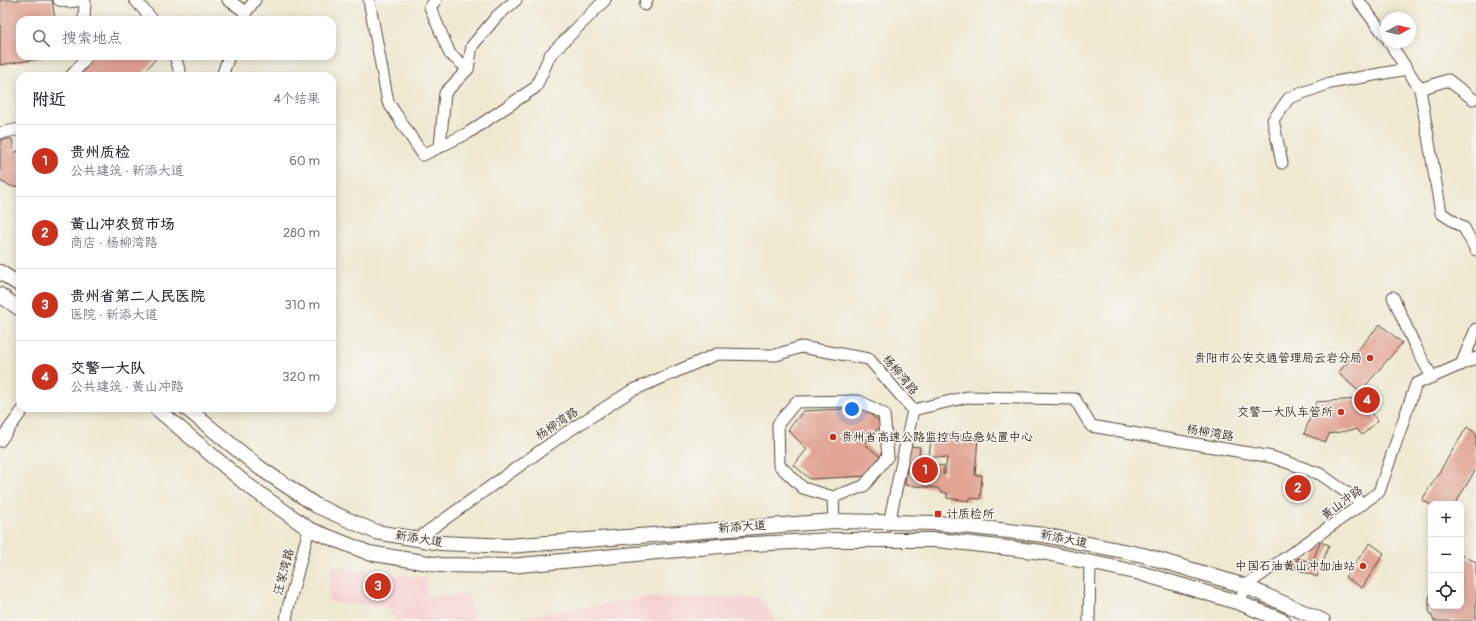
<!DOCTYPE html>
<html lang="zh">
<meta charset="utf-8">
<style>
:root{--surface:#fff;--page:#f2f2f3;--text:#2b2b33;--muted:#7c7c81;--line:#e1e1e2;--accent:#c8321e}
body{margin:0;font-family:Pangolin,"LXGW WenKai TC",sans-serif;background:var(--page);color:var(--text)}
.controls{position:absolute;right:12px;bottom:12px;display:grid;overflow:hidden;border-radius:8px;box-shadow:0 2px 10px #0003}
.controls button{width:36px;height:36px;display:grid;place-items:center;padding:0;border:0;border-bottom:1px solid var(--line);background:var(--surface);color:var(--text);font:20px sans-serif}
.compass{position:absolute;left:1380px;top:12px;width:36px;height:36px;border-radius:50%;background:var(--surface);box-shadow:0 2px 10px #0003;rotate:82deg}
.you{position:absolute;left:852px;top:409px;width:14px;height:14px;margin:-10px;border:3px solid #fff;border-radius:50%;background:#1a73e8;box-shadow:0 0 0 6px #1a73e833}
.badge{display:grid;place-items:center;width:26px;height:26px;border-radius:50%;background:var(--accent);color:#fff;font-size:13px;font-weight:700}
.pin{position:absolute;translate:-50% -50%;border:2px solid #fff;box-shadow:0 1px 4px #0006}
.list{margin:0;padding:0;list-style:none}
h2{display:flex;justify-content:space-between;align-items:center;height:52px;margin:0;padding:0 16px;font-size:17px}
h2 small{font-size:13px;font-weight:400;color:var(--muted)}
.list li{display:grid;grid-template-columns:26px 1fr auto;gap:12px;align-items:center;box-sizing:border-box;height:72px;padding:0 16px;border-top:1px solid var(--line)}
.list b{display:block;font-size:15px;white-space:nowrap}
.list p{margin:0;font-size:13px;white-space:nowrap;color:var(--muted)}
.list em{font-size:13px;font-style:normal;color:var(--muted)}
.icon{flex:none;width:22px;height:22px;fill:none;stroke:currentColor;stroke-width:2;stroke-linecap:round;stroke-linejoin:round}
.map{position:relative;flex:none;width:1476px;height:621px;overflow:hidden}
.search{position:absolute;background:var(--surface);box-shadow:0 2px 10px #0003;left:16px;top:16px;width:320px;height:44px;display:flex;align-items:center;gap:10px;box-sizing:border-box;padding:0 14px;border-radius:12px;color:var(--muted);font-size:15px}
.panel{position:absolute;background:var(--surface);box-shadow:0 2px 10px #0003;left:16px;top:72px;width:320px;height:340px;border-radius:12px}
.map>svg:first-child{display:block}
</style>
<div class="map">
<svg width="1476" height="621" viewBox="0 0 1476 621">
<rect width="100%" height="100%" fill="#f6f6f2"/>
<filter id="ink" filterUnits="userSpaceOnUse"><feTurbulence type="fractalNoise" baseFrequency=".025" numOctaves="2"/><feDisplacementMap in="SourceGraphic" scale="8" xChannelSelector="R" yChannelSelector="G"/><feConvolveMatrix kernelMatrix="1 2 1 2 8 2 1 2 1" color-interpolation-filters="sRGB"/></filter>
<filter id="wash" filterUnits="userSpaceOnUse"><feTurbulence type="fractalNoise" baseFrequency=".012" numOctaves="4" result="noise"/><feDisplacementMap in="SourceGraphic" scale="16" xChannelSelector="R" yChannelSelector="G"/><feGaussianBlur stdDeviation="0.9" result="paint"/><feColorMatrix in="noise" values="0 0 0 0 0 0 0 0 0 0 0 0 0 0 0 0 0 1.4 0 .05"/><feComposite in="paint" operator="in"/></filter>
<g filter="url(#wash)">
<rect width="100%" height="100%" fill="#efe9d2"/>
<g fill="#f7cfd0">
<path d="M 332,567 L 427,578 L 426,596 L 470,595 L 474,621 L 396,621 L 387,607 L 328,602 Z"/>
<path d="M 760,597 L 775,621 L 482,621 L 518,618 L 643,598 Z"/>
</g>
<g id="blocks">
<g fill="#e1a494">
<path d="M 0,0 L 52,0 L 55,20 L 20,20 L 20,56 L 44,56 L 44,58 L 0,65 Z"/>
<path d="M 91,56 L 158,56 L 141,76 L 74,76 Z"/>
<path d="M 12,139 L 14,153 L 20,150 L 20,186 L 13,187 L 0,181 L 0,140 Z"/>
<path d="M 1380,324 L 1402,343 L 1360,392 L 1338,373 Z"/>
<path d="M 1358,399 L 1378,421 L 1362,435 L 1357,429 L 1329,434 L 1326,442 L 1304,434 L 1316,402 Z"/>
<path d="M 863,408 L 882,424 L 865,444 L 882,458 L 867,476 L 810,479 L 794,465 L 807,449 L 788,430 L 803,411 Z"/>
<path d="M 1467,427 L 1476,433 L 1476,469 L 1455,504 L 1431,505 L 1422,500 Z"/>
<path d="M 932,433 L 978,438 L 975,475 L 982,475 L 980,499 L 970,498 L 969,501 L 947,498 L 947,493 L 941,492 L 938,488 L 905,485 L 909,446 L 920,447 L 918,463 L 944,466 L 943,474 L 945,474 L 947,458 L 929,456 Z"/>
<path d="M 1320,542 L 1329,545 L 1317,577 L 1294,568 L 1298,558 L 1312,563 Z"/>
<path d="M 1370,543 L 1384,553 L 1362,588 L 1345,577 Z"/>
<path d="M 1461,555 L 1476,562 L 1476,621 L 1434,621 L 1429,610 L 1429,598 L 1431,593 L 1431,606 L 1461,606 Z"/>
</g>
</g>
</g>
<g filter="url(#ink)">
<use href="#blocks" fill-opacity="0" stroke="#564739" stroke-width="1"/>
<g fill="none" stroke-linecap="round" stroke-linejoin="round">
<g stroke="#564739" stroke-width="13">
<g id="minor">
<path d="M 59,0 L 68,2 L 83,0"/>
<path d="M 135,0 L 153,20"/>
<path d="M 228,0 L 246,12"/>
<path d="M 369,0 L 388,102 L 423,155 L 468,133 L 536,87 L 550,55 L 605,0"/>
<path d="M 436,0 L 430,7 L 450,54 L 468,69"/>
<path d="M 1358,0 L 1386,37"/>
<path d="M 645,5 L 647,0"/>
<path d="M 84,20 L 85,0"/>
<path d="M 243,20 L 246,12 L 255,0"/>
<path d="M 1389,42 L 1420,89 L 1441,213 L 1464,228 L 1476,250"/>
<path d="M 175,56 L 181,76"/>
<path d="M 71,76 L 84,61 L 85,56"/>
<path d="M 222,76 L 229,56"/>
<path d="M 1420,89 L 1448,80 L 1473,99"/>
<path d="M 0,133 L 20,129"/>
<path d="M 440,147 L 445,93 L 468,69 L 472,46 L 497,16 L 516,0"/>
<path d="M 1282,163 L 1273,120 L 1289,98 L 1330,83 L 1407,69"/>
<path d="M 1393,297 L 1414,344 L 1432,377"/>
<path d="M 1461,365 L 1476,329"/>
<path d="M 0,441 L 24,408"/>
<path d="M 833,497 L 803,488 L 779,465 L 778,424 L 796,402 L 859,401 L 884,414 L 888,456 L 864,486 L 833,497 L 834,521"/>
<path d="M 889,523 L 913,410"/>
<path d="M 417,539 L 564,434 L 631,391 L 717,354 L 776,355 L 801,347 L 869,359 L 913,410 L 967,397 L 1075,399 L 1091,426 L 1272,457 L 1320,474 L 1363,504"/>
<path d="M 1240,603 L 1245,586 L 1379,492 L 1416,384 L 1476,358"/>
<path d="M 286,621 L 288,608 L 309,529"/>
<path d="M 1089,621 L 1090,563"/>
</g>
</g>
<g stroke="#564739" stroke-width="16">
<g id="major">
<path d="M 0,272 L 20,285"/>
<path d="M 0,295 L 20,309"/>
<path d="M 156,408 L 246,484 L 309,529 L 369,553 L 440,565 L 510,566 L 731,545 L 834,540 L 938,540 L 1042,552 L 1140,573 L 1240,603 L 1283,621"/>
<path d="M 186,408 L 260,468 L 317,506 L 376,532 L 441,543 L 508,546 L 834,521 L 937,523 L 1044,535 L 1143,555 L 1245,586 L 1323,621"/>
</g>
</g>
<use href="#minor" stroke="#fff" stroke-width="11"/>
<use href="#major" stroke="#fff" stroke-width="14"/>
</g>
</g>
<g fill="#c8321e" stroke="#f6f6f2" stroke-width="1.5">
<circle cx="1370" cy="358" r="4"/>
<circle cx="1341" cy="412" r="4"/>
<circle cx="833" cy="437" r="4"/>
<rect x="934" y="510" width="8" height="8" rx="2"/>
<circle cx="1363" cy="566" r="4"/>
</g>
<g text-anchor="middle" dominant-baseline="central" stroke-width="3" stroke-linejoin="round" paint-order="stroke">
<g font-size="12" fill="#3b2a1e" stroke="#f6f6f2" text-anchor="end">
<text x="1362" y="358">贵阳市公安交通管理局云岩分局</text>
<text x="1333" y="412">交警一大队车管所</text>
<text x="841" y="437" text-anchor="start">贵州省高速公路监控与应急处置中心</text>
<text x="946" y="514" text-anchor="start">计质检所</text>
<text x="1355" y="566">中国石油黄山冲加油站</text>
</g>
<g font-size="12" fill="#3b2a1e" stroke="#f6f6f2">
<text transform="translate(900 375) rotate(50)">杨柳湾路</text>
<text transform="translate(557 424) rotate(-34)">杨柳湾路</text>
<text transform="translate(1210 433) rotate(10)">杨柳湾路</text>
<text transform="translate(1342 503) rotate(-36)">黄山冲路</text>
<text transform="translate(742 527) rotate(-4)">新添大道</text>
<text transform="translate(419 539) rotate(9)">新添大道</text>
<text transform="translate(1064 539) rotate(11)">新添大道</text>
<text transform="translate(284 572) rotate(-75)">汪家湾路</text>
</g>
</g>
</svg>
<div class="controls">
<button>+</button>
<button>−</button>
<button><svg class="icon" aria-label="locate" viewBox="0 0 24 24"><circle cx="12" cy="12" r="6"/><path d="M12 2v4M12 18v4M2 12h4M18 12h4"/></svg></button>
</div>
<svg class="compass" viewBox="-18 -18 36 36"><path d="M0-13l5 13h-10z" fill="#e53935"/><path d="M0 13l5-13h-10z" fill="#7c7c81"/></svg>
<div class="you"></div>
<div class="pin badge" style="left:925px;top:470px">1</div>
<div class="pin badge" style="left:1298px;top:488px">2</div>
<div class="pin badge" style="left:378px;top:586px">3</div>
<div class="pin badge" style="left:1367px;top:400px">4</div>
<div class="search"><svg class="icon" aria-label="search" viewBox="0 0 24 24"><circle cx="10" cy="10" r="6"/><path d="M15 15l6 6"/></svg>搜索地点</div>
<section class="panel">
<h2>附近<small>4个结果</small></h2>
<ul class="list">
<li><span class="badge">1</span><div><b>贵州质检</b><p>公共建筑 · 新添大道</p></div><em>60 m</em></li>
<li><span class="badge">2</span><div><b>黄山冲农贸市场</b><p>商店 · 杨柳湾路</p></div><em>280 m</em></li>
<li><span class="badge">3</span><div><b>贵州省第二人民医院</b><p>医院 · 新添大道</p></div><em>310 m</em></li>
<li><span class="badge">4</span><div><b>交警一大队</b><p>公共建筑 · 黄山冲路</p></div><em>320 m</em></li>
</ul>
</section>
</div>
